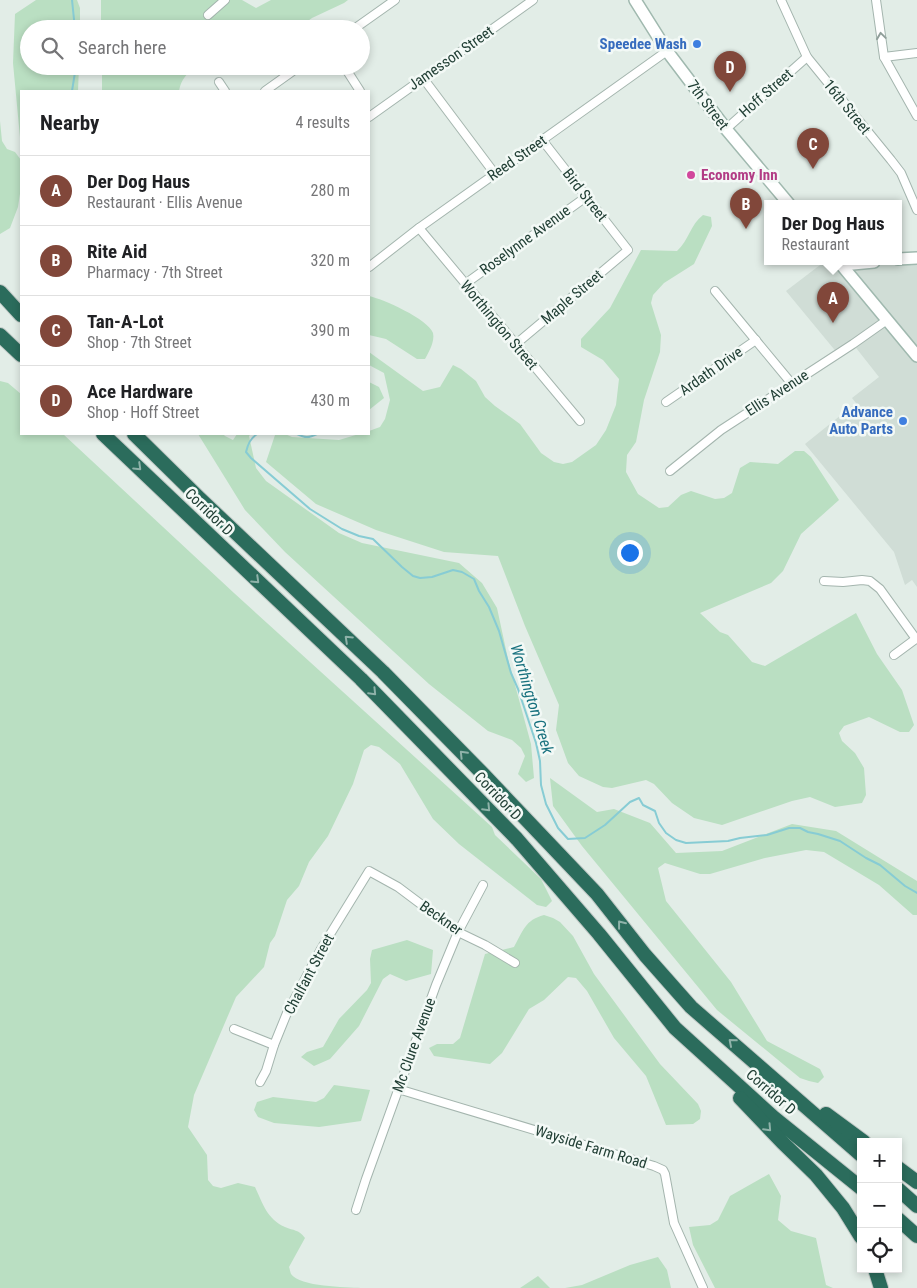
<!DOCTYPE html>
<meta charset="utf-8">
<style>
:root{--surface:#fff;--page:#f2f2f2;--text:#202124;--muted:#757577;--line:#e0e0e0;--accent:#81473a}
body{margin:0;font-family:"Roboto Condensed",sans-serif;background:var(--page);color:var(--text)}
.controls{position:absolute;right:15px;bottom:15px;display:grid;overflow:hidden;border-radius:0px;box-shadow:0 2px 8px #0003}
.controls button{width:45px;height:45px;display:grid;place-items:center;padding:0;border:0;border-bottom:1px solid var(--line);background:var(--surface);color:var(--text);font:25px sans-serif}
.you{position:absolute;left:629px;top:552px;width:18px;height:18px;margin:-12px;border:4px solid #fff;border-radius:50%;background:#1a73e8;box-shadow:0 0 0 8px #1a73e833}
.badge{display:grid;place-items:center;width:32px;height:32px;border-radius:50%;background:var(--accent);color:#fff;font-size:16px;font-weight:700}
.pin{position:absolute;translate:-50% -41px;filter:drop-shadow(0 1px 2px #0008)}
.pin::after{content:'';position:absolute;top:26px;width:18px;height:15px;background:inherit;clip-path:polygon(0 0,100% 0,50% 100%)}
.popup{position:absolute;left:764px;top:200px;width:138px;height:65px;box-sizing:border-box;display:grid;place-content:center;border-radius:0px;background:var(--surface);filter:drop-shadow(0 1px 4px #0005);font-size:16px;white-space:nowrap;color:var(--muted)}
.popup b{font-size:19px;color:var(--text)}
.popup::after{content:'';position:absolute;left:50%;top:100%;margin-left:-10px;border:10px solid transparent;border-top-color:var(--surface)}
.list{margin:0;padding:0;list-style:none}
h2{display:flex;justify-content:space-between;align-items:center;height:65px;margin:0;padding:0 20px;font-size:21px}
h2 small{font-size:16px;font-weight:400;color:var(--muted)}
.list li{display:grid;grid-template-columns:32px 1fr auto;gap:15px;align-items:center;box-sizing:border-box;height:70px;padding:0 20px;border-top:1px solid var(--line)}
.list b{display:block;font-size:19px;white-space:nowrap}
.list p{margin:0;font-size:16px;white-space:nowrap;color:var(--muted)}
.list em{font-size:16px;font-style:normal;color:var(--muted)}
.icon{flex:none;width:28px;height:28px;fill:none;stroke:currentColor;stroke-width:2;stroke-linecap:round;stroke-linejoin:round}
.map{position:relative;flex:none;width:917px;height:1288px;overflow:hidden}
.search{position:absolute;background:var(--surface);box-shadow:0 2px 8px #0003;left:20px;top:20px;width:350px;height:55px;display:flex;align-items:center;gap:12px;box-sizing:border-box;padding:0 18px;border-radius:28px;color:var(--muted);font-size:19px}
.panel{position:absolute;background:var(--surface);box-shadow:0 2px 8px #0003;left:20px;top:90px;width:350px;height:345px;border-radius:0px}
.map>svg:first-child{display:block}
</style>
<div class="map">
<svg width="917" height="1288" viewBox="0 0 917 1288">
<rect width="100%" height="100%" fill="#e2ede7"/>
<path fill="#d0ddd6" d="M 917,258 L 917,587 L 912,580 L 905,585 L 894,552 L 805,444 L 856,403 L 852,398 L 879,377 L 853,344 L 838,354 L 786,291 L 824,262 L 898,262 Z"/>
<g fill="#badfc2">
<path d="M 36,0 L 77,0 L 80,8 L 80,29 L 29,29 L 29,66 L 79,66 L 78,91 L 21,91 L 21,148 L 13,63 L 15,14 Z"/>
<path d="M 101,0 L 242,0 L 256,8 L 271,0 L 348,0 L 344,3 L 312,18 L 297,29 L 101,29 Z"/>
<path d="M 102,66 L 197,66 C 187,73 181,79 179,91 L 102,91 Z"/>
<path d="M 0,121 L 2,141 L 7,149 L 15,152 L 21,160 L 21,187 L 18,207 L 10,228 L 0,234 Z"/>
<path d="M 703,215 L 711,217 L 712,226 L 694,264 L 664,283 L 653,295 L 651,303 L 661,335 L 660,352 L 644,400 L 636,442 L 627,455 L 626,472 L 638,494 L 659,508 L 668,507 L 681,495 L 691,491 L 715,499 L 724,498 L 732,493 L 740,468 L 750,462 L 778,464 L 795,451 L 804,451 L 811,457 L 839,500 L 801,534 L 783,571 L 771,583 L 700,613 L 720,632 L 728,635 L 752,662 L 765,666 L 856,613 L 877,654 L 902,690 L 914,725 L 909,732 L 900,732 L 869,717 L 844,726 L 839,733 L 842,741 L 855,753 L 864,768 L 866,795 L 862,803 L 835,807 L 810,797 L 792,801 L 722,825 L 694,818 L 672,803 L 654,784 L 646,780 L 612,788 L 603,787 L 579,776 L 568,763 L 556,730 L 559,705 L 525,626 L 498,556 L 444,552 L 376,530 L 316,504 L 266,462 L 275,435 L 285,434 L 292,437 L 339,440 L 359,434 L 369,434 L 369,431 L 380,427 L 385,419 L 390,400 L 384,373 L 369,365 L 369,352 L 423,391 L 440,387 L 453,365 L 461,369 L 476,381 L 485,397 L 495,406 L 520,424 L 541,453 L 554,462 L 563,464 L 572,462 L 596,445 L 606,430 L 616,405 L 619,379 L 603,360 L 581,347 L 581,339 L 610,308 L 641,250 L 677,251 C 689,240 690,225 703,215 Z"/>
<path d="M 369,296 C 383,299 428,319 433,333 C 435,341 429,352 425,359 L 417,359 L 386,339 L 369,335 Z"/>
<path d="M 0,381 L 8,383 L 21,394 L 21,434 L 63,434 L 234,593 L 492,827 L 495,835 L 541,879 L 552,901 L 546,907 L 537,905 L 459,844 L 433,819 L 400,764 L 379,747 L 371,745 L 364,750 L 353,784 L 328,836 L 309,862 L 299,886 L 287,900 L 275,936 L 270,943 L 264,967 L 236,997 L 194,1095 L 188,1127 L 207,1155 L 208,1180 L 213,1186 L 221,1188 L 238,1183 L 255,1187 C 263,1204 267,1219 285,1227 C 294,1231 298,1229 305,1238 L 289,1267 C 290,1269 290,1272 291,1274 C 300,1287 346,1287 361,1288 L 0,1288 Z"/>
<path d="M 369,382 L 379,387 L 384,398 L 369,410 Z"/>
<path d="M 198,434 L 223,434 L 225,436 L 233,440 L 237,434 L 251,434 L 249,436 L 256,468 L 266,481 L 339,533 L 362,543 L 459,563 L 482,583 L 497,608 L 508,659 L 531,744 L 534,778 L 526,782 L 518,774 L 525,756 L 521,748 L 512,740 L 488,731 L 429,684 L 285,552 L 245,510 Z"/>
<path d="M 550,778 L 597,812 L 614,809 L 650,823 L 676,853 L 722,851 L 792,824 L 836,831 L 917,881 L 917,915 L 913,915 L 879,885 L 824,852 L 806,850 L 765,858 L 710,874 L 700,874 L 665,863 L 658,868 L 666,901 L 731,982 L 767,1041 L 820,1069 L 824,1077 L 818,1083 L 809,1081 L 800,1078 L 717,1010 L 582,846 L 553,806 Z"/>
<path d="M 544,915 L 553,918 L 560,922 L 573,936 L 594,974 L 660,1064 L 698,1104 L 701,1111 L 700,1119 L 693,1124 L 666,1125 L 646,1076 L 614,1038 L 587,991 L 576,978 L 568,977 L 544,1000 L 529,1009 L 502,1053 L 490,1064 L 434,1056 L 429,1048 L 437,1044 L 453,1044 L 460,1038 L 485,954 L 514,947 C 523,931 525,920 544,915 Z"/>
<path d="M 407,940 L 433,950 L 431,974 L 406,981 L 390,974 L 383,979 L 359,1026 L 330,1059 L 314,1066 L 301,1057 L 307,1052 L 323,1047 L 339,1019 L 367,990 L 371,983 L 370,959 L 372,950 Z"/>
<path d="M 334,1085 L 370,1090 L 361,1121 L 319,1127 L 274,1123 L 258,1117 L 254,1110 L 257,1102 L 273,1097 L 316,1102 L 324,1098 Z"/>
<path d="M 769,1174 L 781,1196 L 778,1220 L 791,1231 L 816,1238 L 826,1285 L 833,1288 L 715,1288 L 693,1245 L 689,1227 L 710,1225 L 718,1220 L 730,1196 Z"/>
<path d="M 658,1257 L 667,1270 L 671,1288 L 565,1288 L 582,1285 L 630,1265 Z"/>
<path d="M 538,1276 L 550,1288 L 520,1288 Z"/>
</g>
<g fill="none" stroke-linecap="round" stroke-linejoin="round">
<g stroke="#87ccd4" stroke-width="2">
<path d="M 72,0 L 75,29"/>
<path d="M 72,91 L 76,66"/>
<path d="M 257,434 C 250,439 248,444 246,452 L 251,458 L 310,509 L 342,529 L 359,536 L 373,539 L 402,567 L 413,576 L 420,578 L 432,577 L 453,570 L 462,572 L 474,579 L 479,591 L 489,607 L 499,631 L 511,673 L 518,689 L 536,743 L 540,761 L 541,785 L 546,804 L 558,828 L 568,839 L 585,838 L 605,825 L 630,802 L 639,798 L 643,805 L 655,811 L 659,823 L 666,833 L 676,840 L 686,843 L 728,841 L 740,838 L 767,835 L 789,828 L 800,828 L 808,832 L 818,834 L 840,841 L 866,858 L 880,865 L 905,886 L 917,893"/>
<path d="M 297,434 C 305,438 309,438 317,434"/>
</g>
<g stroke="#a4b5ae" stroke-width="10">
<g id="street">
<path d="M 781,0 L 807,57 L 891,160 L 901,173 L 917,210"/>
<path d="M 876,0 L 884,57 L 917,116"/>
<path d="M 208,15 L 225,0"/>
<path d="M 354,29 L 395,0"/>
<path d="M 884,57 L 917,53"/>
<path d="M 344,66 L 360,91"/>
<path d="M 423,78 L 495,174"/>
<path d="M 219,82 L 225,91"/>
<path d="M 265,91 L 300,66"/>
<path d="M 369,117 L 533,0"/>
<path d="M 726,129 L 807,57"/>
<path d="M 419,228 L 580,421"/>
<path d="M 369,267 L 419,228 L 667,51"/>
<path d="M 465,284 L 586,197"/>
<path d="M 715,291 L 792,384"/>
<path d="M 516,344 L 628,250 L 543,141"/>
<path d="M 666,402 L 756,340"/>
<path d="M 670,471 L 721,430 L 853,344 L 887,320"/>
<path d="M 824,581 L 843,582 L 862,580 L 870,581 L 880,589 L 916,639"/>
<path d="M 894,655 L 917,638"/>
<path d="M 234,1029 L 274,1045"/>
<path d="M 260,1082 L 266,1071 L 274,1045 L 287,1013 L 321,949 L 369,871 L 398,887 L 458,932 L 485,945 L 515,963"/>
<path d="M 398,1089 L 654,1166 L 663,1170 L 665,1174 L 674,1223 L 703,1288"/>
<path d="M 356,1210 L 366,1179 L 436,985 L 458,932 L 483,885"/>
</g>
</g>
<g stroke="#a0b9af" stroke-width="14">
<g id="secondary">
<path d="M 635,0 L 667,51 L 726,129 L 789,204"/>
<path d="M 898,259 L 917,258"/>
<path d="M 839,262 L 917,356"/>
<path d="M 842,265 L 874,262"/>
</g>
</g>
<g stroke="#c1c9c6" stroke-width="16">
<g id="highway">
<path d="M 0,292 L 21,315"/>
<path d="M 0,335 L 21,355"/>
<path d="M 103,434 L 361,679 L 517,839 L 599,934 L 675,1028 L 773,1117 L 861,1188"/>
<path d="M 134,434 L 198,497 L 383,672 L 483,774 L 597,894 L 645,955 L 691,1007 L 861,1155"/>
<path d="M 740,1098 L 782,1142 L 816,1175 L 843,1208 L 861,1237"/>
<path d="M 826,1114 L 864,1142"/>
<path d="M 898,1168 L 917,1182"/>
<path d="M 898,1189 L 917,1206"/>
<path d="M 898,1219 L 917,1236"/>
<path d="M 875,1269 L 881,1288"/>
</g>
</g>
<use href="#street" stroke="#fff" stroke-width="8"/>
<use href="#secondary" stroke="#fff" stroke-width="11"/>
<use href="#highway" stroke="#2b6c5c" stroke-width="14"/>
</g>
<defs><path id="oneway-chevron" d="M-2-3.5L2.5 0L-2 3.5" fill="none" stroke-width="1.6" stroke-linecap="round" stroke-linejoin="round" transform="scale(1.25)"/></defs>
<use stroke="#909f9a" href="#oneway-chevron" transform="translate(881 36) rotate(-98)"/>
<g stroke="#8fb2a9">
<use href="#oneway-chevron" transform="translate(138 467) rotate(44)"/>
<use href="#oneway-chevron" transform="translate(256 580) rotate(44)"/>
<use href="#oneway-chevron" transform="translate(348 639) rotate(-137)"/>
<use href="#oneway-chevron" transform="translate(373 692) rotate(46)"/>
<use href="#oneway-chevron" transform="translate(463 754) rotate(-134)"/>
<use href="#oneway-chevron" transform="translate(487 808) rotate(46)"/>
<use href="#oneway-chevron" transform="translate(621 924) rotate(-128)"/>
<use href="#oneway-chevron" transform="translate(732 1042) rotate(-139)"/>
<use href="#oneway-chevron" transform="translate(768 1128) rotate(47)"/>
</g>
<g fill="#3f7fe0" stroke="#f3f9f6" stroke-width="2">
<circle cx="697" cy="44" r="5"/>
<circle cx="903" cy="421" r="5"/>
</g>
<circle fill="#d1479c" stroke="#f3f9f6" stroke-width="2" cx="691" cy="175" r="5"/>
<g text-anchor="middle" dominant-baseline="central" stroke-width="5" stroke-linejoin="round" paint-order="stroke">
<g font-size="15" font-weight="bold" fill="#366cbe" stroke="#f3f9f6" text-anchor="end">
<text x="687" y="44">Speedee Wash</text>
<text x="893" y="412">Advance<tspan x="893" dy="17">Auto Parts</tspan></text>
</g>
<g font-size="15" fill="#213f35" stroke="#f3f9f6">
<text transform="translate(451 58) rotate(-35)">Jamesson Street</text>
<text transform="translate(766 93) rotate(-41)">Hoff Street</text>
<text transform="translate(708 105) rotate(53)">7th Street</text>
<text transform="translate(847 107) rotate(51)">16th Street</text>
<text transform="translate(517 158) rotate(-35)">Reed Street</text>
<text transform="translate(585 195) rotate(52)">Bird Street</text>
<text transform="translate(525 240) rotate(-36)">Roselynne Avenue</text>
<text transform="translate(572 297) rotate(-40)">Maple Street</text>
<text transform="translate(499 325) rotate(50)">Worthington Street</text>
<text transform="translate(711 371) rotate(-35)">Ardath Drive</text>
<text transform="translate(777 393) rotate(-33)">Ellis Avenue</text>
<text transform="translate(209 512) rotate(44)">Corridor D</text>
<text transform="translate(498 796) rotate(46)">Corridor D</text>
<text transform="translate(441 918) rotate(35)">Beckner</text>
<text transform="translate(309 974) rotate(-62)">Chalfant Street</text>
<text transform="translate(414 1045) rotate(-70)">Mc Clure Avenue</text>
<text transform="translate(771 1092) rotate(41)">Corridor D</text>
<text transform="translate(591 1147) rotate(17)">Wayside Farm Road</text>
</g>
<g font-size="15" font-weight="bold" fill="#b23c85" stroke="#f3f9f6" text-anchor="start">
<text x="701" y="175">Economy Inn</text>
</g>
<g font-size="16" font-style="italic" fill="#18717e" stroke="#f3f9f6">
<text transform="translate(532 699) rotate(73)">Worthington Creek</text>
</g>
</g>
</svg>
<div class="controls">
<button>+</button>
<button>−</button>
<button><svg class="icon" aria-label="locate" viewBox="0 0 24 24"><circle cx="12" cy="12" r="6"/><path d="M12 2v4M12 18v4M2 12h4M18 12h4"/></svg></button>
</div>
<div class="you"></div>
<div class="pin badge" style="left:833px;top:323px">A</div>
<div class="popup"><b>Der Dog Haus</b>Restaurant</div>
<div class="pin badge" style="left:746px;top:229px">B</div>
<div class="pin badge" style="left:813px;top:169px">C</div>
<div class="pin badge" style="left:730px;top:92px">D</div>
<div class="search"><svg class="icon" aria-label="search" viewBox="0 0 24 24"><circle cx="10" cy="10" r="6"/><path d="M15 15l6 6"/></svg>Search here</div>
<section class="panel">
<h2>Nearby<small>4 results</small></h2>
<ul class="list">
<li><span class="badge">A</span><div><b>Der Dog Haus</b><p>Restaurant · Ellis Avenue</p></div><em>280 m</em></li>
<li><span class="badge">B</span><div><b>Rite Aid</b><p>Pharmacy · 7th Street</p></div><em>320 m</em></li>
<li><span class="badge">C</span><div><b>Tan-A-Lot</b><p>Shop · 7th Street</p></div><em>390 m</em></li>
<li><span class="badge">D</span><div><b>Ace Hardware</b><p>Shop · Hoff Street</p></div><em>430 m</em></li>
</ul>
</section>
</div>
